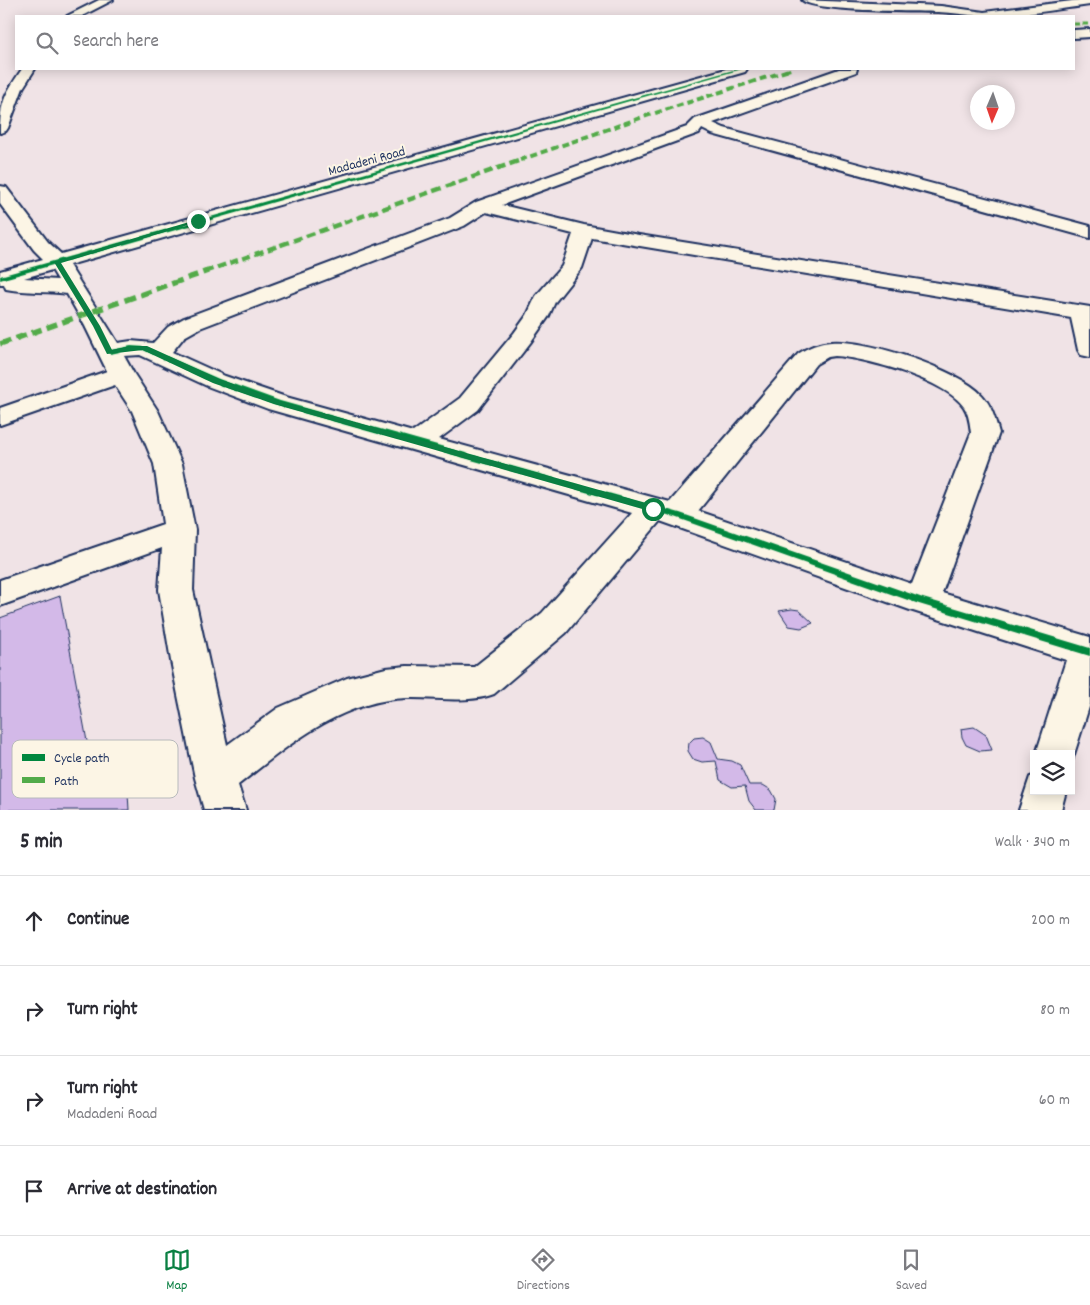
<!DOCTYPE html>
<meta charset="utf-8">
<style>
:root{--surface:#fff;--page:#f7f7f7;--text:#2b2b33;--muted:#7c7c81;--line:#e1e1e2;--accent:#0b8043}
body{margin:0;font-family:Dekko,sans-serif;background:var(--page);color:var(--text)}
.controls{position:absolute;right:15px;bottom:15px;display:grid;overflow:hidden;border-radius:0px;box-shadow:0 2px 12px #0003}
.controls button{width:45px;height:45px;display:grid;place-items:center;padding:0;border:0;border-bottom:1px solid var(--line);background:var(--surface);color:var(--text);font:25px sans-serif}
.compass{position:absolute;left:970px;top:85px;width:45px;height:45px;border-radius:50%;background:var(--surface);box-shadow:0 2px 12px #0003;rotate:182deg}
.stop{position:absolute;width:15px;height:15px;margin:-11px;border:4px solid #0b8043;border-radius:50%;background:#fff}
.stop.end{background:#0b8043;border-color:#fff;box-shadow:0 1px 5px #0008}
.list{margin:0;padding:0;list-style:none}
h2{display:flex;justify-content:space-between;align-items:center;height:65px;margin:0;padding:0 20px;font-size:21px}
h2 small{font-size:16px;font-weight:400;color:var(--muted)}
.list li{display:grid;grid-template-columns:32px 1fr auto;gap:15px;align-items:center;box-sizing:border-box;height:90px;padding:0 20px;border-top:1px solid var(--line)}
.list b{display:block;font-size:19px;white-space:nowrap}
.list p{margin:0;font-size:16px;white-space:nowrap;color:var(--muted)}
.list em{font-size:16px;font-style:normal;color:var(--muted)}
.icon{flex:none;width:28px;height:28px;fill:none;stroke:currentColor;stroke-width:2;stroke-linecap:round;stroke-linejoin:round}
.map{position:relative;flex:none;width:1090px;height:810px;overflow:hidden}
.search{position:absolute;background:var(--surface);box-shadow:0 2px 12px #0003;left:15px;right:15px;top:15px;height:55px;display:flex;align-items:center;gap:12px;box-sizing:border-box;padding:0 18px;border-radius:0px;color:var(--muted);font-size:19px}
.sheet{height:425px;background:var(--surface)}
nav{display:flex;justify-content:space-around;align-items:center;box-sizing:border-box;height:70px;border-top:1px solid var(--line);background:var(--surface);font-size:14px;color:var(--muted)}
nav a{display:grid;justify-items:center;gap:2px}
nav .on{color:var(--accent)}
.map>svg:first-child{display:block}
</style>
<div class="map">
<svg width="1090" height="810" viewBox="0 0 1090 810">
<rect width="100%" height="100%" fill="#f0e3e6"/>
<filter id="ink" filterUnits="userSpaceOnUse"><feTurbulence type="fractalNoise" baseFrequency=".02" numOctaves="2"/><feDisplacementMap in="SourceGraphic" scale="10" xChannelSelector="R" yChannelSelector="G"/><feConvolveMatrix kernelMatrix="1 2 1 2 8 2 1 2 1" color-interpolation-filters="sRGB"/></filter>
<g filter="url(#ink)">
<g fill="#d3b9e8" stroke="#1b2f5e">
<path d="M 60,596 L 89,752 L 125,743 L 129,810 L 0,810 L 0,618 Z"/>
<path d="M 792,609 L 799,610 L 813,623 L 801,628 L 789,626 L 779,611 Z"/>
<path d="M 974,727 L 986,735 L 992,750 L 980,751 L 966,745 L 962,737 L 961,729 Z"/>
<path d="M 703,737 L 711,742 L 718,759 L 732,761 L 740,765 L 749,785 L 763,785 L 771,790 L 776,799 L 774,810 L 756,810 L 749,801 L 745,786 L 732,787 L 720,780 L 716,761 L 702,762 L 693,759 L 688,751 L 689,743 L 694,738 Z"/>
</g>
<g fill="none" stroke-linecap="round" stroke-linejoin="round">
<g stroke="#1b2f5e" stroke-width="4">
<g id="minor">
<path d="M 99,0 L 113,0 L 82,16 L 67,16 Z"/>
<path d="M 802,0 L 941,6 L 984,12 L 1080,0 L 1090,0 L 1090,5 C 1061,9 1032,14 1003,16 C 981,18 960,13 938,12 C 915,11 815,12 802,0 Z"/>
<path d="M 1090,29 L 1090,37 L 1074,38 L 1074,30 Z"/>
<path d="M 22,69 L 35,69 L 23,88 L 8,128 L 6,131 L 0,133 C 0,102 5,94 22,69 Z"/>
<path d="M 726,69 L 747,69 L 745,72 L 69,265 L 118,343 L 131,341 L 153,343 L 168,327 L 184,318 L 450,218 L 476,202 L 687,127 L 695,119 L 839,69 L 857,69 L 856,72 L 713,123 L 724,128 L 1090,226 L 1090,238 L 712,134 L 702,129 L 699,133 L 502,205 L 584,225 L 639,235 L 1090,307 L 1090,357 L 1081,355 L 1078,350 L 1071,318 L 592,238 L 582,268 L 555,302 L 549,316 L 530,343 L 478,410 L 439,439 L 670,502 L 798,354 C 808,347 819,343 831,342 C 866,339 958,369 982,395 C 992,406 995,419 999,433 L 942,593 L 1090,637 L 1090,704 L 1071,764 L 1071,754 L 1036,754 L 1066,660 L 910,610 L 660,521 L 566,633 L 494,694 C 467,704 436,697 407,698 C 339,701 289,745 238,785 L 246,810 L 204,810 L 195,778 L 171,661 L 159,590 L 162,548 L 0,606 L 0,580 L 163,524 L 154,464 L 132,411 L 115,385 L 0,425 L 0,408 L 107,371 L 85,326 L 67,294 C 47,291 26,293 6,289 L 4,284 L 0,284 L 0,271 L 43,259 L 34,250 L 0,204 L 0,186 L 6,187 L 48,242 L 61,254 ZM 486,212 L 573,234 L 562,266 L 536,296 L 527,315 L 514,333 L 460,398 L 413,432 L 286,397 L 225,376 L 172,352 L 184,337 L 200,328 L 464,226 ZM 52,270 L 58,280 L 24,278 ZM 140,355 L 207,386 L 268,409 L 632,513 L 542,613 L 474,667 L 407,666 L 386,668 L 347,678 L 278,708 L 227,745 L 193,590 L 195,530 L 182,464 L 158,411 L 134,374 L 124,356 ZM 835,356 C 866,358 946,380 964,407 C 969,414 970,425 971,433 L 912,584 L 698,511 L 816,364 L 828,357 Z"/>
<path d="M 1034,776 L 1034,791 L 1066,791 L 1061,810 L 1019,810 L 1030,777 Z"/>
</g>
</g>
<use href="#minor" fill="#fcf5e5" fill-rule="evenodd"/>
<g stroke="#52ab49" stroke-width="3" stroke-dasharray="5.5 3" stroke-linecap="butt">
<path d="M 1074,24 L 1090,24"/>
<path d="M 785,71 L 792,69"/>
</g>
<path stroke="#52ab49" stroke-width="4" stroke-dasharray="7 4" stroke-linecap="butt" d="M 520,160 L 640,118 L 789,70"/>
<path stroke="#52ab49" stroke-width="4.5" stroke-dasharray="9 4.5" stroke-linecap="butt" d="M 204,272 L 524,159"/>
<path stroke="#52ab49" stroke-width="5.5" stroke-dasharray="11 5.5" stroke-linecap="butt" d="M 0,344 L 208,271"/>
<g stroke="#fcf5e5" stroke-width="3">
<g id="cycleway">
<path d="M 737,69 L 742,69 L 0,280 L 0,276 Z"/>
<path d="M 131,346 L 146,347 L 219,379 L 280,401 L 680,513 L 923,598 L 1090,648 L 1090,656 L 919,604 L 675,517 L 274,405 L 213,383 L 143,350 L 131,350 L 110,354 L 107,352 L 110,350 Z"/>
</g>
</g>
<use href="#cycleway" fill="#00873e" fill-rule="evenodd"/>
</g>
</g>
<path fill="#0b8043" d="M 196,220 L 201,221 L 61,263 L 100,326 L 112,350 L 131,346 L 147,346 L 219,379 L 280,401 L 653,505 L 657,509 L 656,511 L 653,512 L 274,404 L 213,383 L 143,350 L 107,354 L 93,326 L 54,262 Z"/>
<g text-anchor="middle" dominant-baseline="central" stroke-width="4" stroke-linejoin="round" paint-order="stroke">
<g font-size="14" fill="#1b2f5e" stroke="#fcf5e5">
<text transform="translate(367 162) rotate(-15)">Madadeni Road</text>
</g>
</g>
<rect x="12" y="740" width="166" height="58" rx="8" fill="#fcf5e5" stroke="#b8babc" stroke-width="1"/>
<rect x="22" y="754" width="23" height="7" fill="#00873e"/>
<rect x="22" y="777" width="23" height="6" fill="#52ab49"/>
<g font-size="14" fill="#1b2f5e">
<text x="54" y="762">Cycle path</text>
<text x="54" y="785">Path</text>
</g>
</svg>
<div class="controls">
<button><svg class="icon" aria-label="layers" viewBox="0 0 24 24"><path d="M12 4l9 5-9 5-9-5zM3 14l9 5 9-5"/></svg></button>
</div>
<svg class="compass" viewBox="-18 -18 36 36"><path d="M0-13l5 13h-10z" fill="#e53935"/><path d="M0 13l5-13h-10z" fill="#7c7c81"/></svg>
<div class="stop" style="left:653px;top:509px"></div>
<div class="stop end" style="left:198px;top:221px"></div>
<div class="search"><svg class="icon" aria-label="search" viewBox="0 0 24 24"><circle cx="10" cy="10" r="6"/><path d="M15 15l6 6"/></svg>Search here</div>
</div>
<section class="sheet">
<h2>5 min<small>Walk · 340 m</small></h2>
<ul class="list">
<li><svg class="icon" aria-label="ahead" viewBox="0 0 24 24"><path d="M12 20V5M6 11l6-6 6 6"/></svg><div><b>Continue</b></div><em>200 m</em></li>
<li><svg class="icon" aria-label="right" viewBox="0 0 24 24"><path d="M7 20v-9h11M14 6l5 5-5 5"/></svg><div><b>Turn right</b></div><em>80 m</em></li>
<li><svg class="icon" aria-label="right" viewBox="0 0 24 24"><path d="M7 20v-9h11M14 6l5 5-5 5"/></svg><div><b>Turn right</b><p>Madadeni Road</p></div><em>60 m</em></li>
<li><svg class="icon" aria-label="arrive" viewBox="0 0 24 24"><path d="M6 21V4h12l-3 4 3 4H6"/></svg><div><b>Arrive at destination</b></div></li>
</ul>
</section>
<nav>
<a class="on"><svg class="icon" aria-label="map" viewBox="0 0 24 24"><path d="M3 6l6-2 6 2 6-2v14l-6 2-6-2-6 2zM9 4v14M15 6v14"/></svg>Map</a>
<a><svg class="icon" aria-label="directions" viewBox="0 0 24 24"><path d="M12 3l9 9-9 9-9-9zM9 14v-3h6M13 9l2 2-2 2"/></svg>Directions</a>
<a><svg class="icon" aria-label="saved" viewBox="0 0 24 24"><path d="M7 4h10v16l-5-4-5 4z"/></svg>Saved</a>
</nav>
